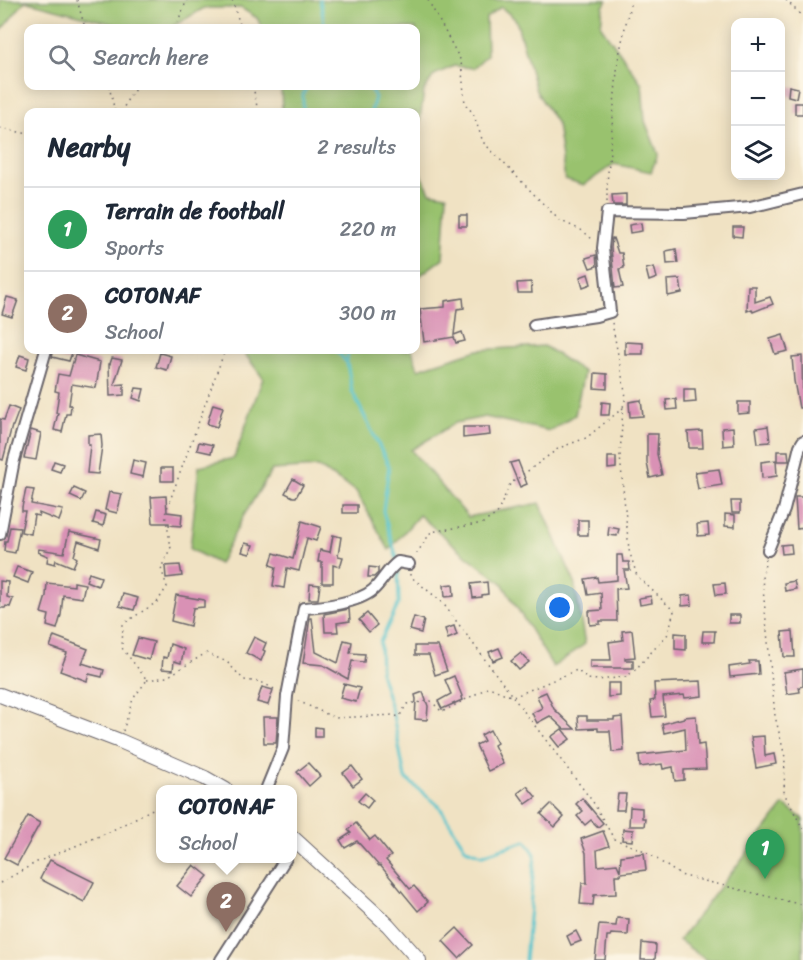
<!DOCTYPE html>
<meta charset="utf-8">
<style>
:root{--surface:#fff;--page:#f2f2f3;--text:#1f2937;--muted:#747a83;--line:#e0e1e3;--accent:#d93025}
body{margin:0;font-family:Sriracha,sans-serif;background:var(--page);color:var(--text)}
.controls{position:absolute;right:18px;top:18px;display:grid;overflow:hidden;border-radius:12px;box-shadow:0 3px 15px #0003}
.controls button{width:54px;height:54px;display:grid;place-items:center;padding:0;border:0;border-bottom:2px solid var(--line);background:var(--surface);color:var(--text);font:30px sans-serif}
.you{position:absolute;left:560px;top:608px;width:21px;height:21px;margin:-15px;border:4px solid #fff;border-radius:50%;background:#1a73e8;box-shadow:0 0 0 9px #1a73e833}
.badge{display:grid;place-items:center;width:39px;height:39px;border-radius:50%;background:var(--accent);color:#fff;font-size:20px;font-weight:700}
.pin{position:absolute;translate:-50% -50px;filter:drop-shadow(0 2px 3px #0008)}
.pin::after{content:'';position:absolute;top:32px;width:21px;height:18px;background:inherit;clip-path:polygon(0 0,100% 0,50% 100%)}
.popup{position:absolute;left:156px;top:785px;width:141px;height:78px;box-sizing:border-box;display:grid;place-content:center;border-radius:12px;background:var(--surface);filter:drop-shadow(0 2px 4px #0005);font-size:20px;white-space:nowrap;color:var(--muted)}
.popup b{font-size:22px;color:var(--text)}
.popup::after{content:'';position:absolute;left:50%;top:100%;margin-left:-12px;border:12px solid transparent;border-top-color:var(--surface)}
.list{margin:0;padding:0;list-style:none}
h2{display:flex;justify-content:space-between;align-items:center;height:78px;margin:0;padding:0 24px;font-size:26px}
h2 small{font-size:20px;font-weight:400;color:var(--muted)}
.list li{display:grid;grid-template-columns:39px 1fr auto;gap:18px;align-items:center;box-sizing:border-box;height:84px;padding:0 24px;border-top:2px solid var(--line)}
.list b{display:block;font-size:22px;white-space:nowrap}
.list p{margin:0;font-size:20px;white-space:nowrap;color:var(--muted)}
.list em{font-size:20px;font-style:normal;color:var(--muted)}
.icon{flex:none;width:33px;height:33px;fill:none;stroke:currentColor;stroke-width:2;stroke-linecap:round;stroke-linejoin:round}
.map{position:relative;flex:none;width:803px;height:960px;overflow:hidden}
.search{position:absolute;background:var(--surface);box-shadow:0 3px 15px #0003;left:24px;top:24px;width:396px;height:66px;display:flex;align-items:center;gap:15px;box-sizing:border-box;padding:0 21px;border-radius:12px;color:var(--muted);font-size:22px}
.panel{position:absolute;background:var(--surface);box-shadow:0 3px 15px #0003;left:24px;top:108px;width:396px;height:246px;border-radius:12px}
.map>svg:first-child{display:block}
</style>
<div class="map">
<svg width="803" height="960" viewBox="0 0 803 960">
<rect width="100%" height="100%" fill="#fcf5e5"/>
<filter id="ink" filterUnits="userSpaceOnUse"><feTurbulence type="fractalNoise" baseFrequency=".0167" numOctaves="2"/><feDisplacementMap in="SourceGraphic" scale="12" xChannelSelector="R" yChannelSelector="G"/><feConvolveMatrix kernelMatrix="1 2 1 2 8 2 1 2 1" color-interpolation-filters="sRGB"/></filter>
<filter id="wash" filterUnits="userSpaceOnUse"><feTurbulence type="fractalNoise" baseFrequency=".008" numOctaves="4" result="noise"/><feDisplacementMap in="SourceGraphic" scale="24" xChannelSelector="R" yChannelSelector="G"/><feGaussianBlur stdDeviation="1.35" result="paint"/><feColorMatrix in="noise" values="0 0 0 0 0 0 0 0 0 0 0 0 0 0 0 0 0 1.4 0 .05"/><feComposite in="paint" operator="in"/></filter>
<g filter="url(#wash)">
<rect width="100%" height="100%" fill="#f0e2c3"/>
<g fill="#99c26e" stroke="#5e7254" stroke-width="1.5">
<path d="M 0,0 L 607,0 L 603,7 L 601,26 L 642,84 L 645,121 L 658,154 L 651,172 L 614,164 L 584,185 L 565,179 L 557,124 L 536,91 L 516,20 L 501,7 L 486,18 L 487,55 L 473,68 L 454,66 L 434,75 L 424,90 L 416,149 L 416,112 L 282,112 L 281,86 L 416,86 L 416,28 L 262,28 L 257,18 L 241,8 L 204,8 L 170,28 L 128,28 L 25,1 L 0,32 Z"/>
<path d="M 416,164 L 430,192 L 447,195 L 443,258 L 418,277 L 416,285 Z"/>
<path d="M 544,346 L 584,372 L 575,415 L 550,431 L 485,417 L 455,423 L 411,450 L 468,517 L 540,503 L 574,581 L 585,644 L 553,667 L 502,583 L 467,556 L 419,515 L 389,550 L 356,491 L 318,467 L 272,470 L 244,515 L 219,564 L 190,549 L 199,466 L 234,458 L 263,378 L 242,350 L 412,350 L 418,369 L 478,350 Z"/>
<path d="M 784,805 L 803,819 L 803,960 L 706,960 L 679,940 Z"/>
</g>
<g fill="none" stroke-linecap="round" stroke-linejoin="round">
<g stroke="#56c4cd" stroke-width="3">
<path d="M 320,0 L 325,28"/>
<path d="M 368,86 L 375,97 L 371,112"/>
<path d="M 303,112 L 303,95 L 307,86"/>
<path d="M 336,350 L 347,363 L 352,391 L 389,466 L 383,511 L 397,559"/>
<path d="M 347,361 L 348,350"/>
<path d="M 398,566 L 399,603 L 380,642 L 381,675 L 393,715 L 405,778 L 439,806 L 466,849 L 482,855 L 526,841 L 535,854 L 525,960"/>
</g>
</g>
<g id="blocks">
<g fill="#d991b5">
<path d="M 789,86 L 798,88 L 796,98 L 788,96 Z"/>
<rect x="795" y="103" width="8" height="11"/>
<path d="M 626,194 L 626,205 L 613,205 L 612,195 Z"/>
<rect x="459" y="215" width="8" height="11"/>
<path d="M 641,223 L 642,231 L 630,233 L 629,225 Z"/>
<path d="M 733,227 L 743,227 L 742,237 L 733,236 Z"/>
<path d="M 612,238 L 613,238 L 618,253 L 622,253 L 624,268 L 619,269 L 623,287 L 615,288 L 611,248 Z"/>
<path d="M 676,249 L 678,263 L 667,264 L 666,251 Z"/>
<path d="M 596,255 L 597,266 L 590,268 L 586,258 Z"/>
<path d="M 654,267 L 657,278 L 649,281 L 646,269 Z"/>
<path d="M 588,274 L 591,284 L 583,287 L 580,277 Z"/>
<path d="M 680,279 L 682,293 L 668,296 L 667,280 Z"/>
<path d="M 531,282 L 532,293 L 518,293 L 517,283 Z"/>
<path d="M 748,286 L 755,286 L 755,302 L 770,297 L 773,304 L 753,312 L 752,309 L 747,311 Z"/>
<path d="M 7,297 L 18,300 L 12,317 L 2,314 Z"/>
<path d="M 463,298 L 464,308 L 457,309 L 454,335 L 462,332 L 465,341 L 456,343 L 454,337 L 424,342 L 420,309 L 445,307 L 445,301 Z"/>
<path d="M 783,335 L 788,351 L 775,354 L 770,339 Z"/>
<path d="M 625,342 L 643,343 L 643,354 L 625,354 Z"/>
<path d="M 54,350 L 73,350 L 69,361 L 52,357 Z"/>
<path d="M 160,353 L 171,356 L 167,370 L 156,367 Z"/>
<path d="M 20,355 L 29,358 L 26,370 L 16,367 Z"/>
<path d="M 75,355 L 100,362 L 96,388 L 72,384 L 69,405 L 71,405 L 70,414 L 66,414 L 62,432 L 54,430 L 58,413 L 56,413 L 59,392 L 55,391 L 58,374 L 69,376 Z"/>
<path d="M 802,356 L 803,408 L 799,408 L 794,381 L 792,357 Z"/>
<path d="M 112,358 L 122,360 L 114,385 L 124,384 L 124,395 L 110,396 L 109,364 L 110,364 Z"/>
<path d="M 595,373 L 607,374 L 607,389 L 594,388 Z"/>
<path d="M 136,388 L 144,389 L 141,401 L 133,398 Z"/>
<path d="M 684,389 L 695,389 L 696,402 L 684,403 Z"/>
<path d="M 676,399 L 677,409 L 667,410 L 666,400 Z"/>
<path d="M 641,400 L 643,416 L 630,417 L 629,402 Z"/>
<path d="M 602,402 L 610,403 L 609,415 L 601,415 Z"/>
<path d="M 738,402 L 750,402 L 750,413 L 738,414 Z"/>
<path d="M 213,404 L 223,407 L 217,427 L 207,424 Z"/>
<path d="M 9,406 L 19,410 L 13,426 L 12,426 L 3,460 L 0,459 L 0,419 L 4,420 Z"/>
<path d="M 768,426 L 770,442 L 758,443 L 756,428 Z"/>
<path d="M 463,427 L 489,427 L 490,435 L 463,438 Z"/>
<path d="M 733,427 L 734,445 L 723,446 L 722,428 Z"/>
<path d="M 31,430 L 41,433 L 36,460 L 24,458 Z"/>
<path d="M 702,431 L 703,448 L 689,448 L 688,432 Z"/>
<path d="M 101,434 L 102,446 L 98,474 L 87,473 L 90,445 L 88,445 L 88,435 Z"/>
<path d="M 647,434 L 658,434 L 657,454 L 662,475 L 650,478 L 647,463 Z"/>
<path d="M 199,442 L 213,445 L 211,453 L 197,450 Z"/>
<path d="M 777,451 L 788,451 L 789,461 L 777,461 Z"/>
<path d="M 608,457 L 616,457 L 616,468 L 608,469 Z"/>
<path d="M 133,460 L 146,463 L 143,477 L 130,474 Z"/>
<path d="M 776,460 L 777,476 L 762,478 L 761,462 Z"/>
<path d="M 54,461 L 63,464 L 60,472 L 51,469 Z"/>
<path d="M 518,461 L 527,484 L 520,487 L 510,463 Z"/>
<rect x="161" y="468" width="12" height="13"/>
<path d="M 719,469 L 722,485 L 698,489 L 695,472 Z"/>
<path d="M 293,479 L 303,485 L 296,497 L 293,497 L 285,493 Z"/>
<path d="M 74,488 L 85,493 L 81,501 L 70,496 Z"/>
<path d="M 26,489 L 34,490 L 31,504 L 63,510 L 59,521 L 39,513 L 39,516 L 34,515 L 31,534 L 21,532 L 25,511 L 22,511 L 22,507 Z"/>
<path d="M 109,492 L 122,494 L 117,513 L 105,510 Z"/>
<path d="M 166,496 L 167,512 L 182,514 L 181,526 L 169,525 L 169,523 L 153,523 L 151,497 Z"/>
<path d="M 795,497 L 803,497 L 803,528 L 797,529 Z"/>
<path d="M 731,501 L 740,501 L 740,513 L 732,513 Z"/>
<rect x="343" y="505" width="14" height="8"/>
<path d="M 96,512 L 106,515 L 103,526 L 93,523 Z"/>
<path d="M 725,514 L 735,515 L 735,527 L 725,526 Z"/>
<rect x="578" y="520" width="10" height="15"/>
<path d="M 302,521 L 321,527 L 316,541 L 307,538 L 299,571 L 287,568 L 284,588 L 273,586 L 276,567 L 270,565 L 274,553 L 293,559 Z"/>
<path d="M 708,523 L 709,535 L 698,536 L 697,524 Z"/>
<path d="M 10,527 L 20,528 L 15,553 L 4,551 L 5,541 L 7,541 Z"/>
<path d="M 609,527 L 619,529 L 617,536 L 608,535 Z"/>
<path d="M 69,532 L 101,539 L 99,548 L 78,541 L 74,556 L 77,558 L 73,567 L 56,560 L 55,564 L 47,562 L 48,556 L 38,552 L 39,549 L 64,553 Z"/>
<path d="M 333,535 L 341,537 L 338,556 L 343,557 L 340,567 L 333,565 L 333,583 L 322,583 L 322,562 L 318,562 L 320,550 L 330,552 Z"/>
<path d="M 245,543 L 253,545 L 250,554 L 242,552 Z"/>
<path d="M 791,544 L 792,553 L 782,554 L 781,545 Z"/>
<path d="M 617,555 L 622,555 L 623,562 L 629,562 L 630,570 L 624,570 L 627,588 L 616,589 L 617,621 L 600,621 L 600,624 L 590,625 L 589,611 L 602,610 L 601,593 L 588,595 L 585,579 L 597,577 L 598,582 L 617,580 Z"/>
<path d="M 180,565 L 182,576 L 166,578 L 165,566 Z"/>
<path d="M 17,567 L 32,572 L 28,583 L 13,577 Z"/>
<path d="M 369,567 L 378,568 L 378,573 L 374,577 L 368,577 Z"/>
<path d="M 89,573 L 101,577 L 98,586 L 86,581 Z"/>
<path d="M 0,581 L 8,582 L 7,597 L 13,599 L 10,607 L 6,606 L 5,608 L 0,608 Z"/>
<path d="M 794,581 L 796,589 L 785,591 L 784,583 Z"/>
<path d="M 74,582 L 85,584 L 82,598 L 63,595 L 61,615 L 57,629 L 47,626 L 49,615 L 41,613 L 46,596 L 47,583 L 74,586 Z"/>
<path d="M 487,582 L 488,594 L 482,595 L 482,597 L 473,598 L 471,584 Z"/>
<path d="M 725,583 L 726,594 L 716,595 L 714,584 Z"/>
<path d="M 310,584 L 320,585 L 318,599 L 309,599 Z"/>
<path d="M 453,584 L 454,596 L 445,597 L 444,585 Z"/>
<path d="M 123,594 L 138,598 L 134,610 L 119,606 Z"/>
<path d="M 176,595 L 204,600 L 204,607 L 193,608 L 190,626 L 171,621 Z"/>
<path d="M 691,595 L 692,605 L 682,606 L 682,596 Z"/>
<path d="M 651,596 L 652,603 L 640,605 L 639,598 Z"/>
<path d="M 349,609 L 350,621 L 337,623 L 338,632 L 325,632 L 324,614 Z"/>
<path d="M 367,613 L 377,625 L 369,632 L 359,620 Z"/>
<rect x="729" y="615" width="11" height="8"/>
<path d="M 414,617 L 424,620 L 421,633 L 410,630 Z"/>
<path d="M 310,618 L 312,618 L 316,652 L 338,663 L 344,640 L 352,642 L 350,653 L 365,654 L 364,662 L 352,661 L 348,679 L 323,665 L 303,663 Z"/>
<path d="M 454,626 L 457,635 L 448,639 L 445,629 Z"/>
<path d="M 632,630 L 635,657 L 625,658 L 625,660 L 633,660 L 633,668 L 590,668 L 590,660 L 611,660 L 609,642 L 623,640 L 622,631 Z"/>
<path d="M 703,631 L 715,631 L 714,642 L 702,642 Z"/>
<path d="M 793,631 L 795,657 L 784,657 L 782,632 Z"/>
<path d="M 675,633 L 686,634 L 686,650 L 675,649 Z"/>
<path d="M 54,636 L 88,649 L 82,663 L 104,670 L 102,677 L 89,674 L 87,681 L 60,671 L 67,653 L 50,647 Z"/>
<path d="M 254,637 L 266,643 L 263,650 L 265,651 L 261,661 L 246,653 Z"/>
<path d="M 138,638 L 154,642 L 149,660 L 132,655 Z"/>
<path d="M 170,644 L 184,649 L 181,663 L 174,661 L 173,670 L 162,669 L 163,657 L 167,658 Z"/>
<path d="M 415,646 L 438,646 L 447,671 L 435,675 L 429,655 L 415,655 Z"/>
<path d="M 499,648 L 503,657 L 493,661 L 489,652 Z"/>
<path d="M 521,653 L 529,662 L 519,670 L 511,661 Z"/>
<path d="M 749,661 L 758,661 L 759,674 L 730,677 L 729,667 L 750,664 Z"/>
<path d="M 803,669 L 803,686 L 799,687 L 800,692 L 787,694 L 784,672 Z"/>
<path d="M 454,676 L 462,696 L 461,697 L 462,700 L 442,709 L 438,701 L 451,694 L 445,680 Z"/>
<path d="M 701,681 L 702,696 L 685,698 L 684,695 L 663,697 L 665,716 L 652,717 L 650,701 L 655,700 L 654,683 Z"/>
<path d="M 608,683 L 620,683 L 620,696 L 608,697 Z"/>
<path d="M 344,684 L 360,688 L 356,702 L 340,698 Z"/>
<path d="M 262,687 L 273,690 L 268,705 L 257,702 Z"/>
<path d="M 423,692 L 428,706 L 427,720 L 415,719 L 416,699 L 415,695 Z"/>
<path d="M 546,692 L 554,709 L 575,729 L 564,729 L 550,716 L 537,723 L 532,713 L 542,708 L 537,696 Z"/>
<path d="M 578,716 L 587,716 L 587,720 L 614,720 L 614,718 L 622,717 L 624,751 L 612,752 L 610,731 L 598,731 L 598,728 L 579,729 Z"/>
<path d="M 696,716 L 698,745 L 704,744 L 706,769 L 684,770 L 684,780 L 675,781 L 673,767 L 663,769 L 662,764 L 640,767 L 639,755 L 686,750 L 685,728 L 664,733 L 662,724 L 684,718 L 684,717 Z"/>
<path d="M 263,717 L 278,717 L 276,743 L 264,743 Z"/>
<path d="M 315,727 L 322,728 L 322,737 L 315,737 Z"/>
<path d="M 562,729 L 570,739 L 559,747 L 551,737 Z"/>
<path d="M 490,730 L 497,743 L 494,745 L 503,764 L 488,771 L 476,745 L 484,741 L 481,735 Z"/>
<path d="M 764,736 L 765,756 L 774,754 L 776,764 L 756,768 L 751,737 Z"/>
<path d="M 308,763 L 320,776 L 309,786 L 297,772 Z"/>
<path d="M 352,766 L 362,779 L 353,786 L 343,773 Z"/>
<path d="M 527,786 L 536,797 L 526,804 L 518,793 Z"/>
<path d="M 365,793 L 373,800 L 367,808 L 358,801 Z"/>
<path d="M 618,794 L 626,794 L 624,810 L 616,810 Z"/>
<path d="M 582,798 L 603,823 L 598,827 L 591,820 L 585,825 L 577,816 L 583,811 L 576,804 Z"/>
<path d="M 551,804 L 564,817 L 555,827 L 541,814 Z"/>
<path d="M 630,807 L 642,808 L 642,818 L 645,818 L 644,826 L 629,826 Z"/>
<path d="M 28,816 L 40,823 L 17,865 L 4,858 Z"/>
<path d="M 356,823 L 370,840 L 375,836 L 391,856 L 386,860 L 410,889 L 414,886 L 428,902 L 418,911 L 380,865 L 379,866 L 357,841 L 345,848 L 340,840 L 351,833 L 348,830 Z"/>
<path d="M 623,829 L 633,830 L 632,841 L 622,840 Z"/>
<path d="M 603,831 L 609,846 L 597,850 L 598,866 L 617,864 L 620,871 L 621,856 L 644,853 L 646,870 L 620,873 L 621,875 L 615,875 L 616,894 L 594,895 L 593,905 L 580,904 L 582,883 L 587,883 L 586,853 L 581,839 Z"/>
<path d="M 50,860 L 94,882 L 84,902 L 40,879 Z"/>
<path d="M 194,865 L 208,876 L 191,897 L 177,886 Z"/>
<path d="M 617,918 L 629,919 L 628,935 L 611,934 L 610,936 L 607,936 L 605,960 L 595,960 L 599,925 L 616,926 Z"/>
<path d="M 457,928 L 473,945 L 459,958 L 443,941 Z"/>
<path d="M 576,931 L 581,941 L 571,945 L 567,936 Z"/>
<path d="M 642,943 L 656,945 L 655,960 L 641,960 Z"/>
</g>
</g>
</g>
<g filter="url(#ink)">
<use href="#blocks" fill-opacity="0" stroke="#6a656b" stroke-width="1.5"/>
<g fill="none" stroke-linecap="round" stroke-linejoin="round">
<g stroke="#6a656b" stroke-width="14">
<g id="minor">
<path d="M 534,325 L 596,316 L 610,312 L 603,248 L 607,212 L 684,213 L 750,207 L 803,194"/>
<path d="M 0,534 L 14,460 L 46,350"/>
<path d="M 768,550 L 784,510 L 800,446 L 803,441"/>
<path d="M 266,790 L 283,748 L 287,696 L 304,608 C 322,607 358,603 373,590 C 382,582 387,570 398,562 L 409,564"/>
<path d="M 221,960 L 286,858"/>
</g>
</g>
<g stroke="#6a656b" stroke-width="16">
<g id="major">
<path d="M 0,695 L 120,741 L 205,778 L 226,790"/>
<path d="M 292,837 L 388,925 L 419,960"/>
</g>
</g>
<g stroke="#6a656b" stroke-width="1.5" stroke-dasharray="1.5 4.5" stroke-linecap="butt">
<path d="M 77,0 L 85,28"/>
<path d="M 232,0 L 241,28"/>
<path d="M 428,0 L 461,61 L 465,104 L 473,113 L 483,142 L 559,220 L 583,231 L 593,240"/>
<path d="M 786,0 L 803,17"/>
<path d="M 175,28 L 187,0"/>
<path d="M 109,86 L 115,112"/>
<path d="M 253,86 L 258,112"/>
<path d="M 122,112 L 126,102 L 137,86"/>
<path d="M 0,128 L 28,134"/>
<path d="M 607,202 L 607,184 L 618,60 L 631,0"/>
<path d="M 612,323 L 626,397 L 623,407"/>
<path d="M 766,559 L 762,578 L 775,716 L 785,757 L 784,793 L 803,829"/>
<path d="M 410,574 L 410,576 L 442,602 L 513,697 L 593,802 L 614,839 L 645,851 L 680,875 L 803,905"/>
<path d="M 147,680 L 167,677 L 206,653 L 227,662 L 244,680 L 261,682 L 278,691"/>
<path d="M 298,701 L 335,718 L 393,715 L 399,717 L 407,704 L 431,701 L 442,712 L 489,687 L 513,697 L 577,670 L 587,679 L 598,680 L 626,677 L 635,670 L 668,634 L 674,611 L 637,576 L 629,550 L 620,456 L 623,408 L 586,438 L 559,448 L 510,484 L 497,514 L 483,523 L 431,532 L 415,556"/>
<path d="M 123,731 L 133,699 L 147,680 L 122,648 L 123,624 L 157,602 L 167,587 L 161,568 L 171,547 L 165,514 L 225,350"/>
<path d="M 190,790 L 194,786"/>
<path d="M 0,883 L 37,862 L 109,832 L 160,805"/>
</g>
<use href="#minor" stroke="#fff" stroke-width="10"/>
<use href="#major" stroke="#fff" stroke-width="14"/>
</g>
</g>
</svg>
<div class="controls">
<button>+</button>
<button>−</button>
<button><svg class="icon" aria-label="layers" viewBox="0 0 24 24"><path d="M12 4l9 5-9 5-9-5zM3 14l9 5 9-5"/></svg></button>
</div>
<div class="you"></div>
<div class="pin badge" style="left:765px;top:879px;background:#2e9e5b">1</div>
<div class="pin badge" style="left:226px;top:932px;background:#8d6e63">2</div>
<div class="popup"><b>COTONAF</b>School</div>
<div class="search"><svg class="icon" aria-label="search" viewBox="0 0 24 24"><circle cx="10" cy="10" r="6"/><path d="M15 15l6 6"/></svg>Search here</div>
<section class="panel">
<h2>Nearby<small>2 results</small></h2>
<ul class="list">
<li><span class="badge" style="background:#2e9e5b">1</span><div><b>Terrain de football</b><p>Sports</p></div><em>220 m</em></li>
<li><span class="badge" style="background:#8d6e63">2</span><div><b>COTONAF</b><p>School</p></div><em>300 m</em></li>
</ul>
</section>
</div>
